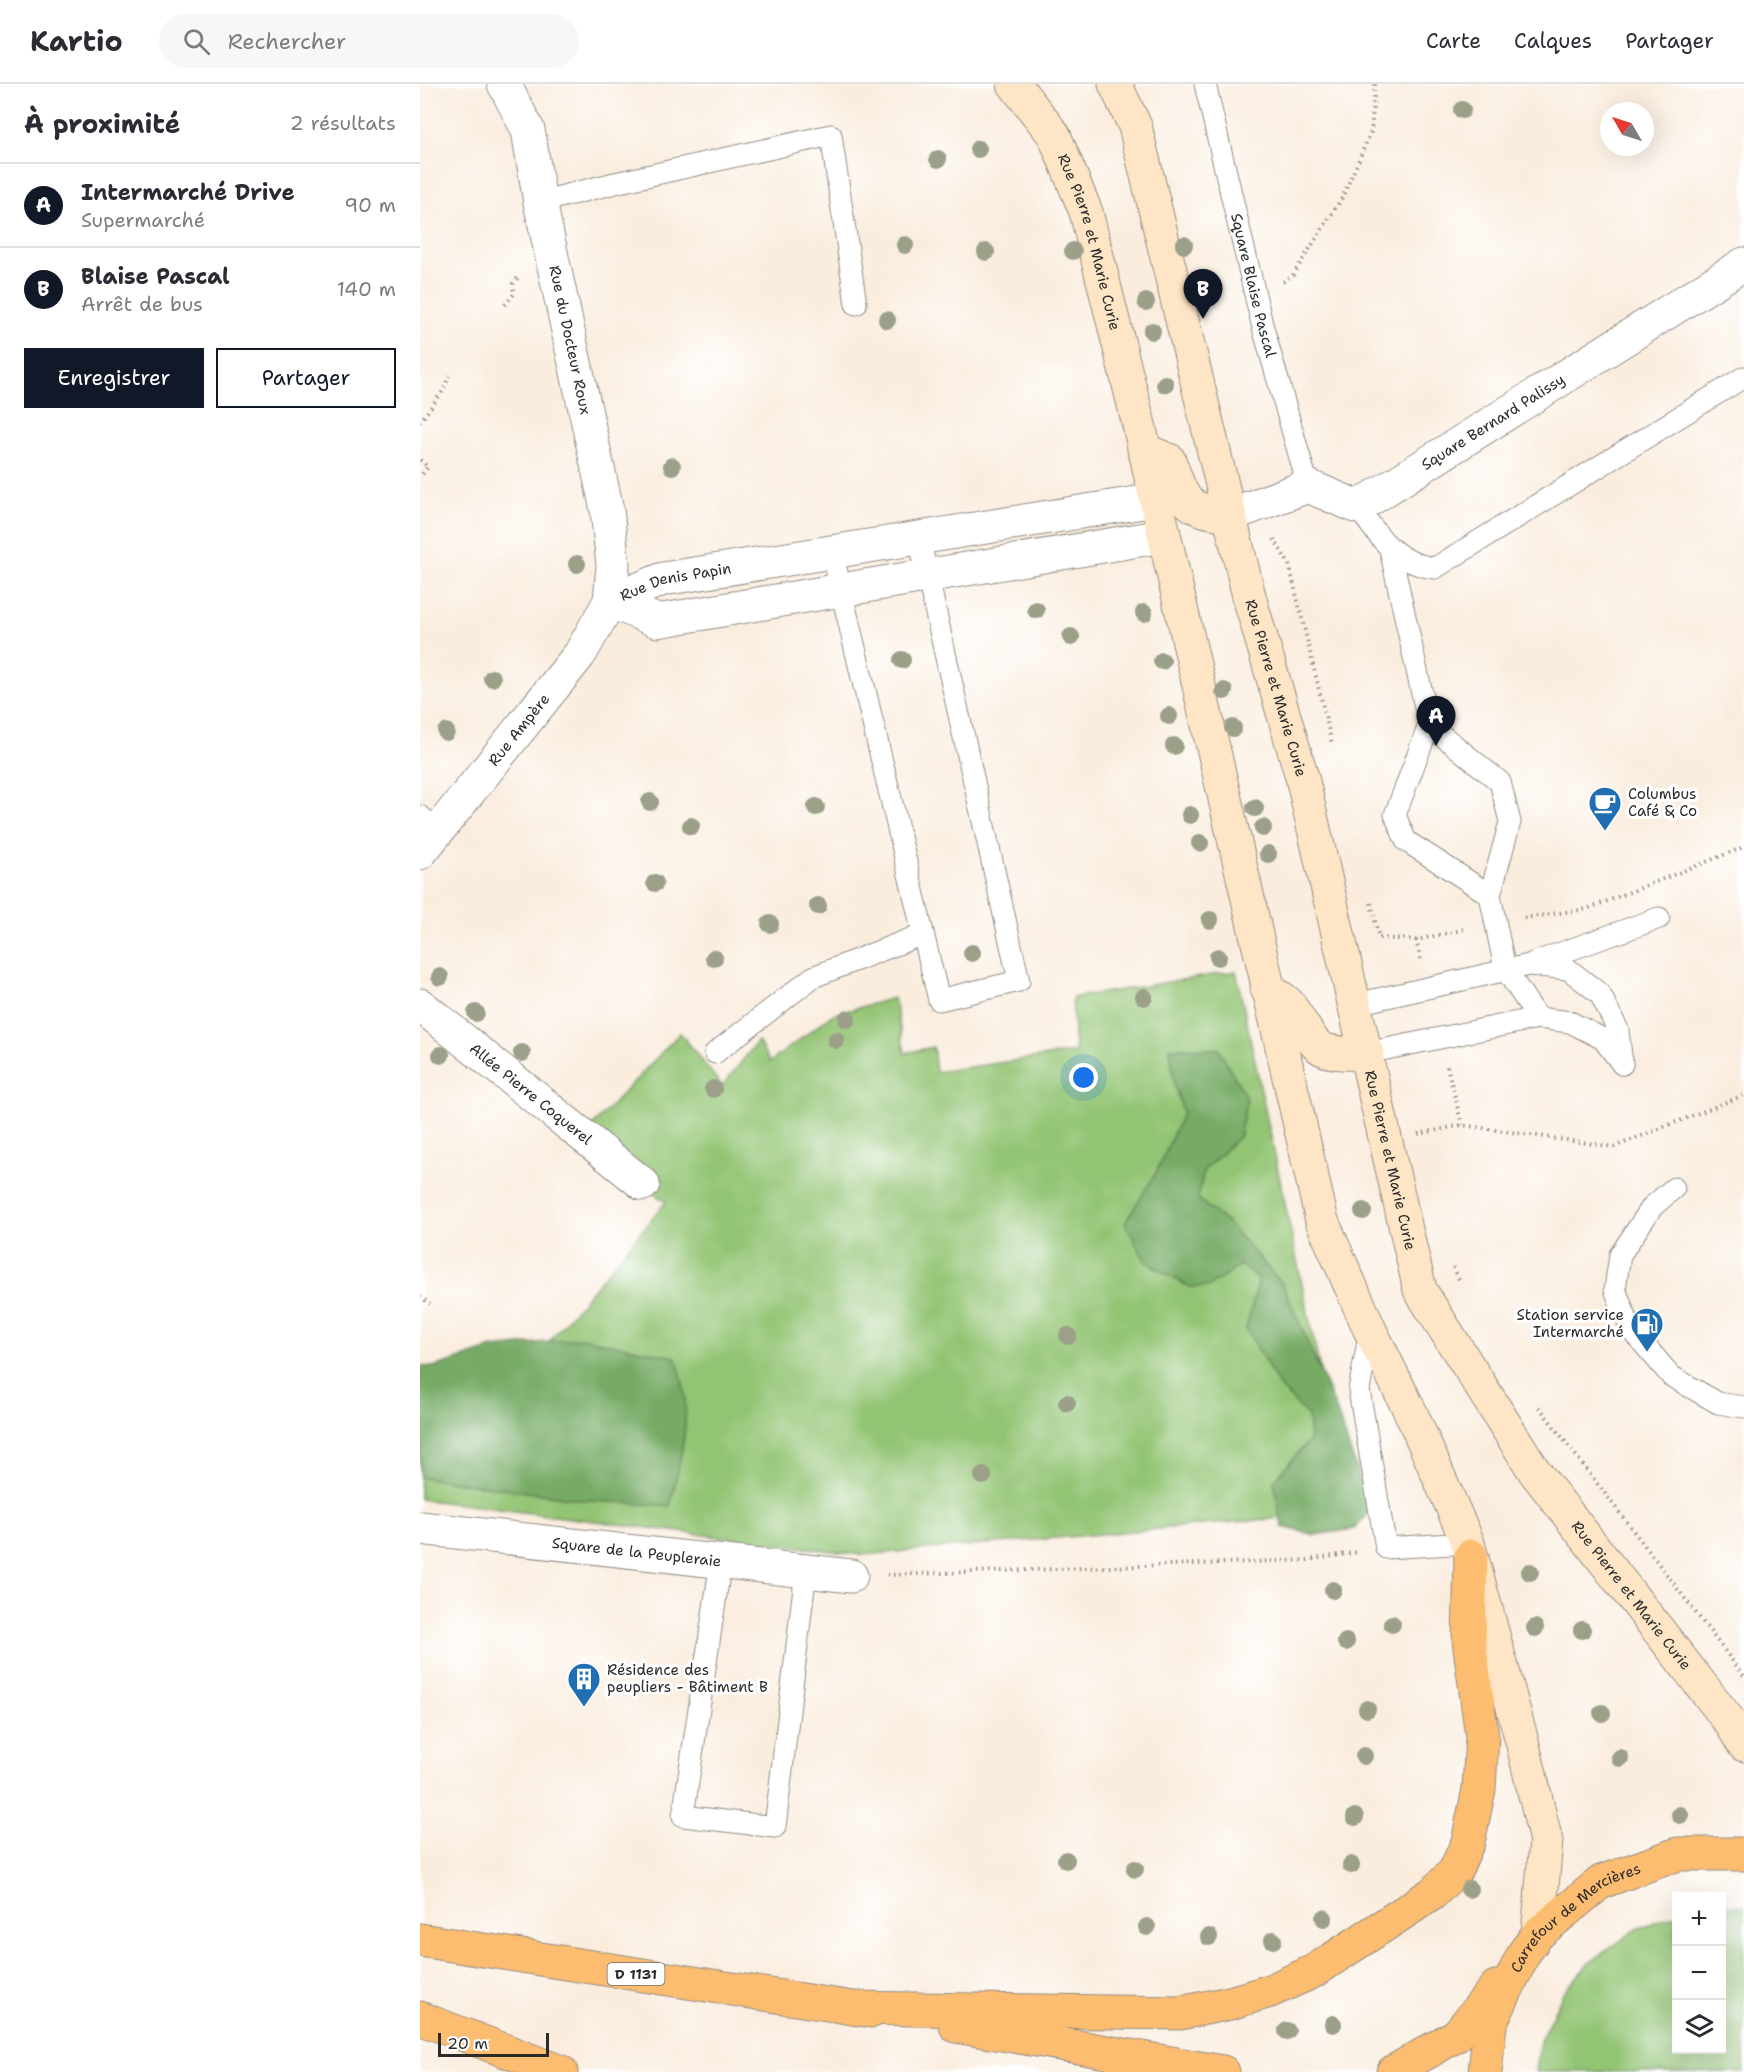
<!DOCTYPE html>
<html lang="fr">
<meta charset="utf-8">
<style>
:root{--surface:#fff;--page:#f7f7f7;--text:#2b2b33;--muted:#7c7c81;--line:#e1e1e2;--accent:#111827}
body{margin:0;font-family:"Shantell Sans",sans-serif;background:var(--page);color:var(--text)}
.controls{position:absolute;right:18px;bottom:18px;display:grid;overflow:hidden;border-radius:0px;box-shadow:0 6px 24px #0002}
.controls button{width:54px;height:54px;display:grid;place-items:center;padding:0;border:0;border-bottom:2px solid var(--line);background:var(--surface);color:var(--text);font:30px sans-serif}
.compass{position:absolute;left:1180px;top:18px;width:54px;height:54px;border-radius:50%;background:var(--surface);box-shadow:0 6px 24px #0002;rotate:309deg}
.scale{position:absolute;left:18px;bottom:15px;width:111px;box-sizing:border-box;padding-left:6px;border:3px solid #2b2b2b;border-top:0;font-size:16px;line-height:21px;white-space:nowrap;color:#2b2b2b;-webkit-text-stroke:4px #fff;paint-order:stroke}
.you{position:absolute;left:664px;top:994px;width:21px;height:21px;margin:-15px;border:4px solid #fff;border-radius:50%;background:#1a73e8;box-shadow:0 0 0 9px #1a73e833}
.badge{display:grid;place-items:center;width:39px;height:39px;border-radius:50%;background:var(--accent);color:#fff;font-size:20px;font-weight:700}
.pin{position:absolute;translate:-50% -50px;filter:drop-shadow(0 2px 3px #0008)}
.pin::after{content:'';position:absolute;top:32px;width:21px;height:18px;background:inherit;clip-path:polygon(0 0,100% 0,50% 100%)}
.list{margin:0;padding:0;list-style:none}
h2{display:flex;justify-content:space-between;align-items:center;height:78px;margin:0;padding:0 24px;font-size:26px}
h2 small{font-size:20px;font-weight:400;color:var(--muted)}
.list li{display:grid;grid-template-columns:39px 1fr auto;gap:18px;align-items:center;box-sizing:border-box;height:84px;padding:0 24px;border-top:2px solid var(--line)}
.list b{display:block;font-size:22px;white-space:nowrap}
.list p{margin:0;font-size:20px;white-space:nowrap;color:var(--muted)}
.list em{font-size:20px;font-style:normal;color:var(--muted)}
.actions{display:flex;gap:12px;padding:18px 24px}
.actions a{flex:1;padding:14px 0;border:2px solid var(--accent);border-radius:0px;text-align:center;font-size:21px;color:var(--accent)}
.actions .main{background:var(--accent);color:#fff}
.icon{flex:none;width:33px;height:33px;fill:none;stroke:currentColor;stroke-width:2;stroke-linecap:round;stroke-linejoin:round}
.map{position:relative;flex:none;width:1324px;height:1988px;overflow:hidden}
header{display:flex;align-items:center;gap:36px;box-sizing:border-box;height:84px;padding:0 30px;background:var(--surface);border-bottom:2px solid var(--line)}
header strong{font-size:28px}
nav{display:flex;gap:33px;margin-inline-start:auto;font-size:21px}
.search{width:420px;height:54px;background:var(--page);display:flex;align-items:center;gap:15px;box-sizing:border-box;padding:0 21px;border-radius:33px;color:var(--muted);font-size:22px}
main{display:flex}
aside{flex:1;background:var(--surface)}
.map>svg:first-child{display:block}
</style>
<header>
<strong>Kartio</strong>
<div class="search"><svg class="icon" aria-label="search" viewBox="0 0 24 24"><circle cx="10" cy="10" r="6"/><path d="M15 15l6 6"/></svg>Rechercher</div>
<nav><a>Carte</a><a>Calques</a><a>Partager</a></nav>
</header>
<main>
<aside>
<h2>À proximité<small>2 résultats</small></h2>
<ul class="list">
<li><span class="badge">A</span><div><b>Intermarché Drive</b><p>Supermarché</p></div><em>90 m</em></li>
<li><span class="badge">B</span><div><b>Blaise Pascal</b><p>Arrêt de bus</p></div><em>140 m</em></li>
</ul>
<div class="actions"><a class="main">Enregistrer</a><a>Partager</a></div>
</aside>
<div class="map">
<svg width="1324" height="1988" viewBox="0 0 1324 1988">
<rect width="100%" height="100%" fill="#fff"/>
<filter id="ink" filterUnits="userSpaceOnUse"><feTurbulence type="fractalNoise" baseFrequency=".0167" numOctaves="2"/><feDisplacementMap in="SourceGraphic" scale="12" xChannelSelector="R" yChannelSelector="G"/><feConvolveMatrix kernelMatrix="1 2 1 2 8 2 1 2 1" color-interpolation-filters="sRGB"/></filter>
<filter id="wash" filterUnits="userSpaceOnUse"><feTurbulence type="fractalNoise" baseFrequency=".008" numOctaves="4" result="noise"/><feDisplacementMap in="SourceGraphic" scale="24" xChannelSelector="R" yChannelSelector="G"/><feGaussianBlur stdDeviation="1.35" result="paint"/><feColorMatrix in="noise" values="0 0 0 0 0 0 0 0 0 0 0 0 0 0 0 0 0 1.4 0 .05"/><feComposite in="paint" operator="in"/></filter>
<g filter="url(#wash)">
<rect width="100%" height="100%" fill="#faedde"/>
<g fill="#93c473" stroke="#5f784f" stroke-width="1.5">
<path d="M 816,887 L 930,1428 L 442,1471 L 0,1415 L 0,1333 L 83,1312 L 246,1118 L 157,1058 L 260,949 L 302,1002 L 338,957 L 350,978 L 412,931 L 474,914 L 485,969 L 513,963 L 516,988 L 655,968 L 652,914 Z"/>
<path d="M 1302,1822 L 1324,1822 L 1324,1988 L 1116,1988 L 1120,1957 L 1143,1909 L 1169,1879 L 1217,1845 L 1256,1830 L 1256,1966 L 1302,1966 Z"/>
</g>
<g fill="#76aa65" stroke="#506a48" stroke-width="1.5">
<path d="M 750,964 L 799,965 L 827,1015 L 819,1053 L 784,1086 L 778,1115 L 810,1141 L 863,1201 L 916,1325 L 951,1427 L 934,1445 L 895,1451 L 862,1443 L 854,1397 L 890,1355 L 888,1332 L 860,1303 L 826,1245 L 839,1195 L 821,1181 L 788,1203 L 769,1203 L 726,1178 L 705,1139 L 737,1087 L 763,1028 L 754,1000 Z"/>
<path d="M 162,1254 L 255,1273 C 276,1321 261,1373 250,1422 L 164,1416 L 0,1393 L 0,1282 L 14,1283 L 73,1264 Z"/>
</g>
</g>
<g filter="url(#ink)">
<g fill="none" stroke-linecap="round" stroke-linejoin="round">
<g stroke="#928c84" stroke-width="23">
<g id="service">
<path id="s1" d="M 785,0 L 842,240 L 888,402"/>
<path d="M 120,118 L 195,99 L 411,51 L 436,220"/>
<path d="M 938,423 C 958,453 977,480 1015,484 L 1324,293"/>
<path d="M 970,465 L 1009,641 L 975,731 L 986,757 L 1070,811 L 1085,885 L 1118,934"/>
<path d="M 412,468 L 519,916 L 599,897 L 499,454"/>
<path d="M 1009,641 L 1080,698 L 1090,738 L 1070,811"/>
<path d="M 0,732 L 18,747"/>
<path d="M 1113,879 L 1239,834"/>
<path d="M 936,920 L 1109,881 L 1148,885 L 1180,910 L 1198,946 L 1202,980"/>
<path d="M 295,969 L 393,893 L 503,850"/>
<path d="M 947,969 L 1118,934 L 1150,938 L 1183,955 L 1202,980"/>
<path d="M 1254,1104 L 1232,1123 L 1200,1171 L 1195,1205 L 1210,1244 L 1251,1292 L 1298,1319 L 1324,1323"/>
<path d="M 950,1247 L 939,1306 L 966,1464 L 1048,1459"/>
<path d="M 301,1477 L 263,1732 L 355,1743 L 386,1487"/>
</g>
</g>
<g stroke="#928c84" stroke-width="35">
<g id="minor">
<path id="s2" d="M 810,431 L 888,402 L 938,423 L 1324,180"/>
<path d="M 190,517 L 237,537 L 743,452"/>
<path id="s3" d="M 190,517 L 243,495 L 735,416"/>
<path id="s4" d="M 0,769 L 160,570 L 190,517 L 193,481 L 187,426 L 120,118 L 108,46 L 84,0"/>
<path id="s5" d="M 0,921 L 223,1100"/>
<path id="s6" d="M 0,1444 L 431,1492"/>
</g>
</g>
<g stroke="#928c84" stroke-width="35">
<g id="secondary">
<path id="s7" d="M 594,0 L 634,51 L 666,128 L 719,341 L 902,1137 L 950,1246 L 991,1329 L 1048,1459 L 1102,1657 L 1126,1757 L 1118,1850"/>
<path id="s8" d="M 695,0 L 715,42 L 830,516 L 882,693 L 1000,1206 L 1115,1388 L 1310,1638 L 1324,1661"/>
<path d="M 724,366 L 749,376 C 765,418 762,425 810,431"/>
<path d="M 847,905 C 854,910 866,915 870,922 C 899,963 889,971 947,969"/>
</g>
</g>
<g stroke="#928c84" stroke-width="35">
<g id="primary">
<path d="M 0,1856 L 452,1927"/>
<path d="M 432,1924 L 760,1929 L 810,1919 L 850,1907 L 894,1887 L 1012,1810 L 1035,1787 L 1048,1758 L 1059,1705 L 1062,1652 L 1049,1556 L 1051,1472"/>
<path d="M 0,1934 L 141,1988"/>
<path d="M 536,1942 L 803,1988"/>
<path d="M 973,1988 L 1037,1951 L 1076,1903"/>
<path id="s9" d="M 1065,1988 L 1070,1940 L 1104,1869 L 1118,1850 L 1181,1798 L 1258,1770 L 1324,1770"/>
</g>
</g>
<g stroke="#928c84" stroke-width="4" stroke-dasharray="1.5 4.5" stroke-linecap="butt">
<path d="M 863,198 L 873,191 L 922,114 L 951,48 L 955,0"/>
<path d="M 85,221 L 94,210 L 93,200 L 100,191"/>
<path d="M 0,338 L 23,307 L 29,292"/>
<path d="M 0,376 L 8,383 L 0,393"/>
<path d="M 854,455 L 869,480 L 912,660"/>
<path d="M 951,819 L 959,854 L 996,856 L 1046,845"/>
<path d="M 1104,834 L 1167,825 L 1324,763"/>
<path d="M 996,856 L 1001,876"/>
<path d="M 1027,982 L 1042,1041"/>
<path d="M 998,1050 L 1042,1041 L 1194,1063 L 1324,1011"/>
<path d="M 1033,1183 L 1040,1198"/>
<path d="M 0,1212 L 10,1220"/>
<path d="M 1119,1323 L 1324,1592"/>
<path d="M 467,1491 L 888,1476 L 939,1468"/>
</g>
<use href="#service" stroke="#fff" stroke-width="21"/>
<use href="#minor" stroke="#fff" stroke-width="33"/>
<use href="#secondary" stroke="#fee5c5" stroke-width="33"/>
<use href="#primary" stroke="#fcbd6f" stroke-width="33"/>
</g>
<g fill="#9ca089">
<circle cx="1042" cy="26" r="9"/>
<circle cx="558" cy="65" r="9"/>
<circle cx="518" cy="75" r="9"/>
<circle cx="485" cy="161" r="9"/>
<circle cx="764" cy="161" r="9"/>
<circle cx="653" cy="167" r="9"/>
<circle cx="566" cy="168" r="9"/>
<circle cx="776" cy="208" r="9"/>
<circle cx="726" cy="218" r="9"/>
<circle cx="467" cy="236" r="9"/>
<circle cx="732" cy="247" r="9"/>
<circle cx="745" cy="300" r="9"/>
<circle cx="252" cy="382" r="9"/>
<circle cx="157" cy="480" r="9"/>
<circle cx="616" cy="526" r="9"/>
<circle cx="724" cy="529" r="9"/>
<circle cx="651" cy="553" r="9"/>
<circle cx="482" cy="576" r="9"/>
<circle cx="742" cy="577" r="9"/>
<circle cx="72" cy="594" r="9"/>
<circle cx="804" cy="607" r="9"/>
<circle cx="749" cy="632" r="9"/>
<circle cx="813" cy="644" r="9"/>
<circle cx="26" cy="648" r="9"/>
<circle cx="754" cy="662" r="9"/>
<circle cx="230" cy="718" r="9"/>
<circle cx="396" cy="723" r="9"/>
<circle cx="835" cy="724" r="9"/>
<circle cx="770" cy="731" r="9"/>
<circle cx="271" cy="742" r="9"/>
<circle cx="843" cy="744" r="9"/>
<circle cx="780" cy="759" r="9"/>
<circle cx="848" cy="770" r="9"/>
<circle cx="235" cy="799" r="9"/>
<circle cx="398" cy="822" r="9"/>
<circle cx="790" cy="836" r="9"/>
<circle cx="350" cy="840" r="9"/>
<circle cx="552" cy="869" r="9"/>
<circle cx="798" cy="873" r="9"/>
<circle cx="294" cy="874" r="9"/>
<circle cx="20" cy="893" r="9"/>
<circle cx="724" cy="913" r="9"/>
<circle cx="56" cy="929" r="9"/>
<circle cx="427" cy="935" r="9"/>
<circle cx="416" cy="956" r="9"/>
<circle cx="102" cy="969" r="9"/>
<circle cx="21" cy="971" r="9"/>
<circle cx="293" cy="1005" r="9"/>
<circle cx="943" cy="1127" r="9"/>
<circle cx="648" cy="1252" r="9"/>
<circle cx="647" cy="1319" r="9"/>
<circle cx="563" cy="1392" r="9"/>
<circle cx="1110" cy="1488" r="9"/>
<circle cx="913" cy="1506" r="9"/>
<circle cx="972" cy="1540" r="9"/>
<circle cx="1115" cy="1544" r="9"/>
<circle cx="1162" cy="1546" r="9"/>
<circle cx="926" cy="1558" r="9"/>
<circle cx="947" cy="1625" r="9"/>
<circle cx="1182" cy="1629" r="9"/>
<circle cx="944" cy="1672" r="9"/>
<circle cx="1200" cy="1674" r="9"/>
<circle cx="1260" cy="1731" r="9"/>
<circle cx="935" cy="1733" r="9"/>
<circle cx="646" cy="1776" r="9"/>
<circle cx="931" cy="1781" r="9"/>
<circle cx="715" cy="1785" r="9"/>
<circle cx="1049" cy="1805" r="9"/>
<circle cx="904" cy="1834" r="9"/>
<circle cx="727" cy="1843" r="9"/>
<circle cx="789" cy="1853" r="9"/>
<circle cx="853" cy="1856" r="9"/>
<circle cx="913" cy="1940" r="9"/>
<circle cx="867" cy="1947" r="9"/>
</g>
</g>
<defs>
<g id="cafe-pin" transform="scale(1.725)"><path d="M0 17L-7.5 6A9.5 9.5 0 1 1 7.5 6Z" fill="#1f6fb2" stroke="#fff"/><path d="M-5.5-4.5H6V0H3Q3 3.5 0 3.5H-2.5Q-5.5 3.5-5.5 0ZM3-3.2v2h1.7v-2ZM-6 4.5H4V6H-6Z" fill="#fff"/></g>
<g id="fuel-pin" transform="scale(1.725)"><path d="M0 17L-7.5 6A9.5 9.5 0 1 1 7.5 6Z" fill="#1f6fb2" stroke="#fff"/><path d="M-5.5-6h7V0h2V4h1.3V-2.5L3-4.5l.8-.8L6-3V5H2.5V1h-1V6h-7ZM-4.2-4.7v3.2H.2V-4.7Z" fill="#fff"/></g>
<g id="building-pin" transform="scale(1.725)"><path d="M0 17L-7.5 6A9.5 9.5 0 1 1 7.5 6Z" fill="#1f6fb2" stroke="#fff"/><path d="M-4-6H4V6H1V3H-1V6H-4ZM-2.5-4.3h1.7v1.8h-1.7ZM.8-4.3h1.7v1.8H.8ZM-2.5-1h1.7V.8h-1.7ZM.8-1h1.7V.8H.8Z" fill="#fff"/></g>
</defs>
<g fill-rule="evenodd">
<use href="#cafe-pin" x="1185" y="719"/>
<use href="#fuel-pin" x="1227" y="1240"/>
<use href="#building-pin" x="164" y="1595"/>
</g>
<g text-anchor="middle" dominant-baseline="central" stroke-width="6" stroke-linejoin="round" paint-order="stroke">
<rect fill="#fff" stroke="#6b6b6b" stroke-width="1.5" x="187.5" y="1879" width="57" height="22" rx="4.5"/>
<g font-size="14" font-weight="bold" fill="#2b2b2b">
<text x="216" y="1890">D 1131</text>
</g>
<g font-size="15" fill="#2b2b2b" stroke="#fff">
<text stroke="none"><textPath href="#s7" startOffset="178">Rue Pierre et Marie Curie</textPath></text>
<text stroke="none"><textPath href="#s1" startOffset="207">Square Blaise Pascal</textPath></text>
<text transform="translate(150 256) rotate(78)">Rue du Docteur Roux</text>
<text stroke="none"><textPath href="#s2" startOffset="297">Square Bernard Palissy</textPath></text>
<text stroke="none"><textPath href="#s3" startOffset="69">Rue Denis Papin</textPath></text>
<text stroke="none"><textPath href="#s8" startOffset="626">Rue Pierre et Marie Curie</textPath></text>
<text stroke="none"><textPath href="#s4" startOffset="158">Rue Ampère</textPath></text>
<text stroke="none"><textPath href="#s5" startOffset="142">Allée Pierre Coquerel</textPath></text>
<text stroke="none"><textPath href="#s8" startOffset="1112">Rue Pierre et Marie Curie</textPath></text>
<text stroke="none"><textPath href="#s6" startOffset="218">Square de la Peupleraie</textPath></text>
<text stroke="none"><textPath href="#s8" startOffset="1617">Rue Pierre et Marie Curie</textPath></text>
<text stroke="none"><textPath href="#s9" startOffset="190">Carrefour de Mercières</textPath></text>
</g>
<g font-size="15" fill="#2b2b2b" stroke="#fff" text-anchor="start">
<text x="1208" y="710">Columbus<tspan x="1208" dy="17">Café &amp; Co</tspan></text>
<text x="1204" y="1231" text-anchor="end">Station service<tspan x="1204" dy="17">Intermarché</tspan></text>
<text x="187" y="1586">Résidence des<tspan x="187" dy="17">peupliers - Bâtiment B</tspan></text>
</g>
</g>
</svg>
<div class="controls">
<button>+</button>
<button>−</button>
<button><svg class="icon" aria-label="layers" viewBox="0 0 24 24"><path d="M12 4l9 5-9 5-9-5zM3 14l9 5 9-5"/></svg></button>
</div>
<svg class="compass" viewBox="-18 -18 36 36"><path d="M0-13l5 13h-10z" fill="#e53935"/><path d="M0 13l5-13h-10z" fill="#7c7c81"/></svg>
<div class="scale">20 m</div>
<div class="you"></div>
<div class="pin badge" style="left:1016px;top:662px">A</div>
<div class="pin badge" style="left:783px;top:235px">B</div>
</div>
</main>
